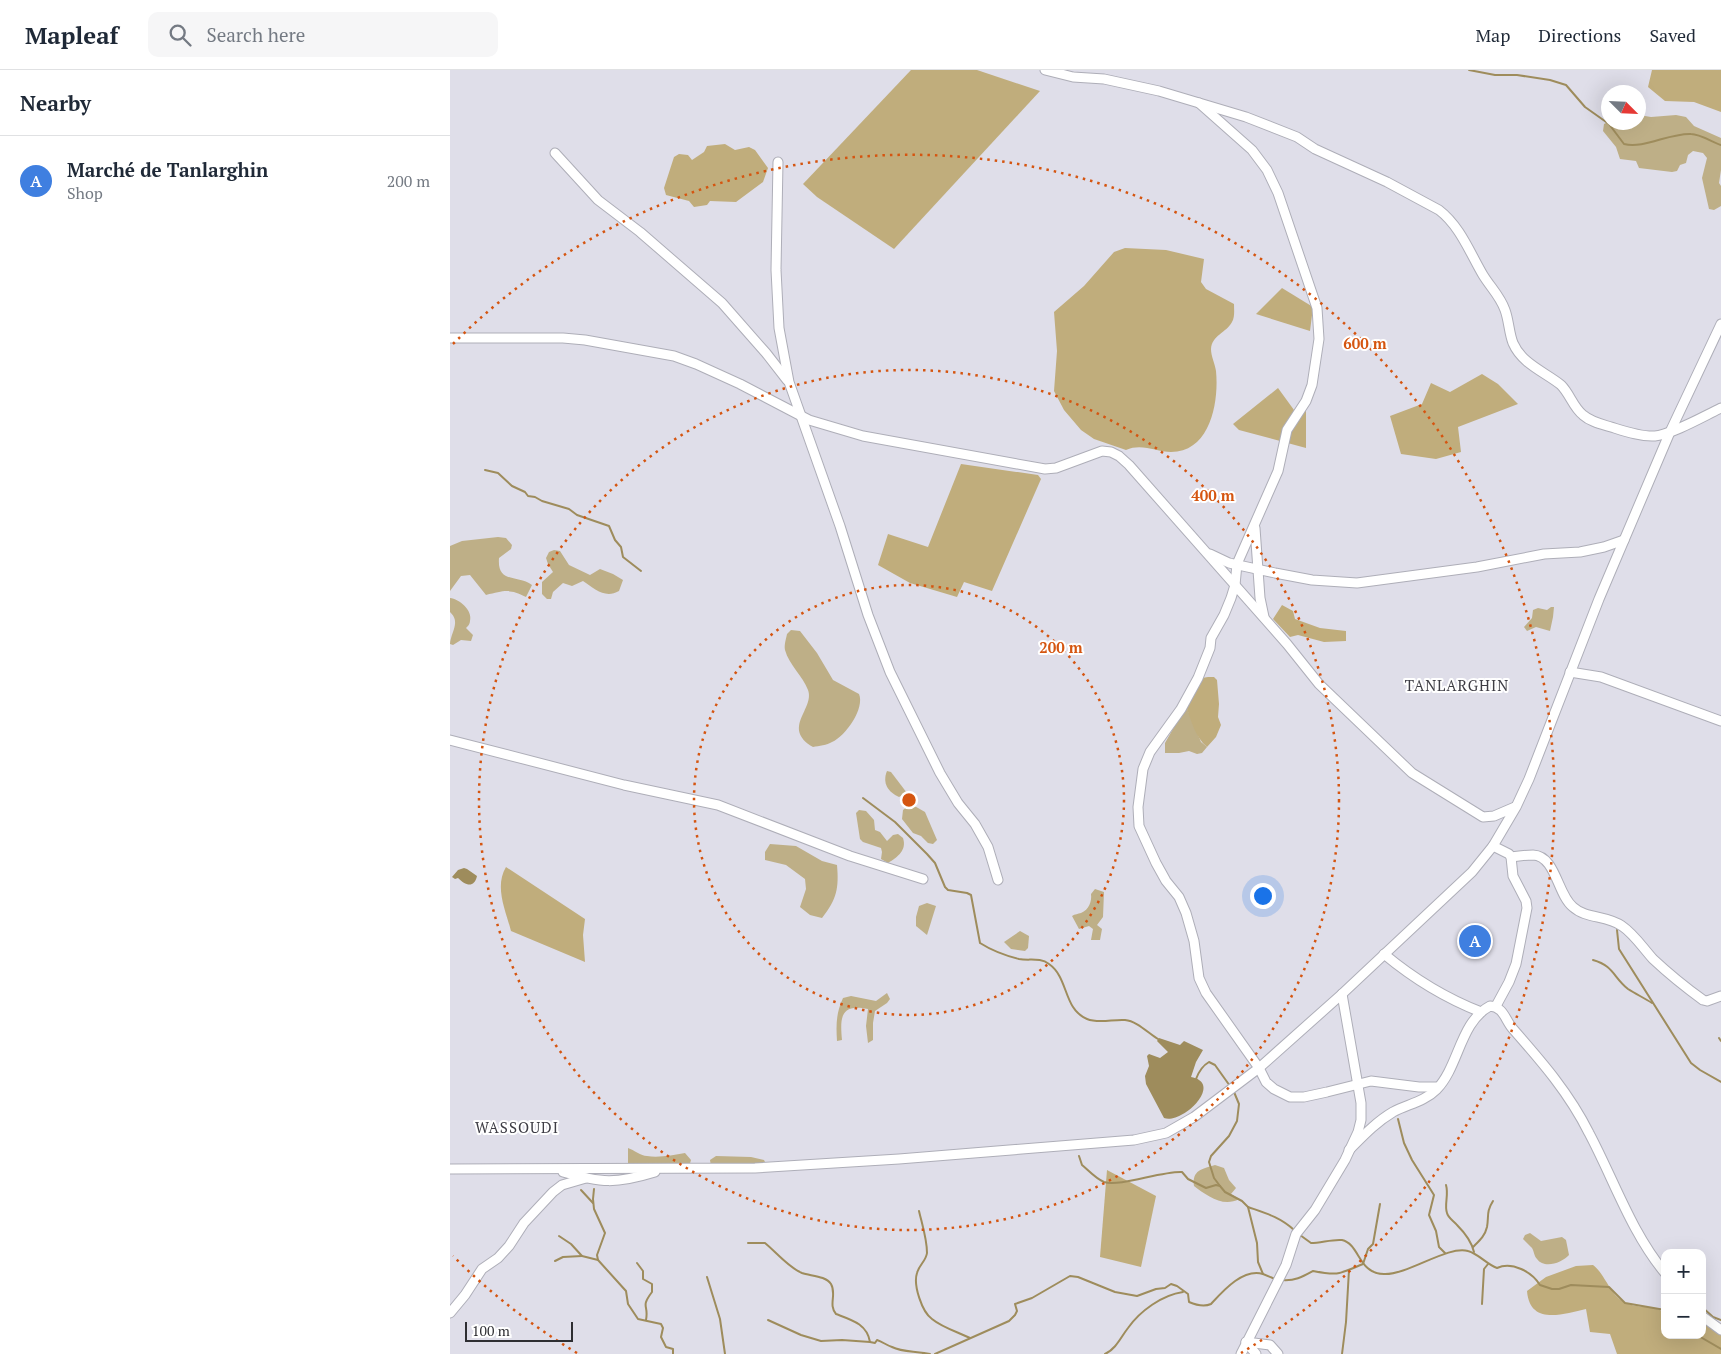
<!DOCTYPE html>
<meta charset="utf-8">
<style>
:root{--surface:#fff;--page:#f6f6f7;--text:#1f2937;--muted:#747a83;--line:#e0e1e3;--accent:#d93025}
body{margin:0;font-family:"PT Serif",serif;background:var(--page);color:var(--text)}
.controls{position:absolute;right:15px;bottom:15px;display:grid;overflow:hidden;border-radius:10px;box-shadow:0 5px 20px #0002}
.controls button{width:45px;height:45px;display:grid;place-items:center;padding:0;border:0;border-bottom:1px solid var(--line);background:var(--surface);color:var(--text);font:25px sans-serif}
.compass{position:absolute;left:1151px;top:15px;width:45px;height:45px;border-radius:50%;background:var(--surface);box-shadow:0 5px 20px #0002;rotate:114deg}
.scale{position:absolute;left:15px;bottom:12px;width:108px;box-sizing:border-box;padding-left:5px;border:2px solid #2e2e32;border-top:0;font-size:14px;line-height:18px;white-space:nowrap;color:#2e2e32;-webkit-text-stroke:4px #fff;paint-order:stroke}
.you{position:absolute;left:812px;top:825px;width:18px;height:18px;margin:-12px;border:4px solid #fff;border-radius:50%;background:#1a73e8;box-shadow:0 0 0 8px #1a73e833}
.badge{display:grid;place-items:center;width:32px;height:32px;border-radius:50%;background:var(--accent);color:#fff;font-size:16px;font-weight:700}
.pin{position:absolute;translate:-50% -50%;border:2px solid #fff;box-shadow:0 1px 5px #0006}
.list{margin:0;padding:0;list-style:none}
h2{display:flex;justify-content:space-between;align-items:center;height:65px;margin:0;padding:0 20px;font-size:21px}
h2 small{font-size:16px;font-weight:400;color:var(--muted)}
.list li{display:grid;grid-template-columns:32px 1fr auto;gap:15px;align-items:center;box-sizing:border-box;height:90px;padding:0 20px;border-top:1px solid var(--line)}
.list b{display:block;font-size:19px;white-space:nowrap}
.list p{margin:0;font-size:16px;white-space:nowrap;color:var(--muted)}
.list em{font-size:16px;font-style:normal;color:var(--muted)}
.icon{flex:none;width:28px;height:28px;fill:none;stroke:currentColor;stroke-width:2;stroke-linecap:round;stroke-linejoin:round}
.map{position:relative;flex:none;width:1271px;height:1284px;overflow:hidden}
header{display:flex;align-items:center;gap:30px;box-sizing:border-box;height:70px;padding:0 25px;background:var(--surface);border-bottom:1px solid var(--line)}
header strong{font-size:24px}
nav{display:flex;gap:28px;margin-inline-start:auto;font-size:18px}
.search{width:350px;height:45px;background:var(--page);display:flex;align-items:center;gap:12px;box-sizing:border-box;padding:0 18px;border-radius:10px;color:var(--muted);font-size:19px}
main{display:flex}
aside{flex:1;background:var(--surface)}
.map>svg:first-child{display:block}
</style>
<header>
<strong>Mapleaf</strong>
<div class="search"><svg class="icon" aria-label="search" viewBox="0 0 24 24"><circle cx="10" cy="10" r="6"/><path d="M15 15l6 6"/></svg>Search here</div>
<nav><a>Map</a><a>Directions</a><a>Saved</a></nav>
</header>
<main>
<aside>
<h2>Nearby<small></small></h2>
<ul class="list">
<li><span class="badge" style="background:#3f7fe0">A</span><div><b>Marché de Tanlarghin</b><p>Shop</p></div><em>200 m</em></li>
</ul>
</aside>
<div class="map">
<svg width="1271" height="1284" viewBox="0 0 1271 1284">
<rect width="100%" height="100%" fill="#dfdee9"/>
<g fill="#beaf87">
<path d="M 1189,45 L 1201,47 L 1226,45 L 1236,47 L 1244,56 L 1271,68 L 1271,100 L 1269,113 L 1271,116 L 1271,136 L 1264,140 L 1259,139 L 1252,108 L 1257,88 L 1253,83 L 1243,81 L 1238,85 L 1236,93 L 1230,95 L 1227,101 L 1222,102 L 1189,98 L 1186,91 L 1170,89 L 1166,77 L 1153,61 L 1154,54 L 1158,52 L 1188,52 Z"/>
<path d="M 48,467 L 56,468 L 62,475 L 61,479 L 49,488 C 47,514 67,504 82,515 L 76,527 C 59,518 54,521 36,525 L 20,505 L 11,506 L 0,521 L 0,476 L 12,471 Z"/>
<path d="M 104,480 L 110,481 L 119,495 L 140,505 L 150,499 L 163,504 L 173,510 L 169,521 C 155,529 145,519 133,511 L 122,516 L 113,513 L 103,522 L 101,529 L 97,529 L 92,524 L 92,512 L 103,502 L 98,494 L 96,488 L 99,482 Z"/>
<path d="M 0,528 C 9,529 23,540 20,551 C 20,554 18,556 16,558 L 23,565 L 21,571 L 11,570 L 3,575 L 0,574 C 1,562 11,552 0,542 Z"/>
<path d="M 1101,537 L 1104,537 L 1103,547 L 1100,561 L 1086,557 L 1077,561 L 1074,557 L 1082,548 L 1083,540 L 1088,538 L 1097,540 Z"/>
<path d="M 341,560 L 350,561 L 367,583 L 383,610 L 409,624 C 415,638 396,666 382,672 C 377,675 369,676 363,677 C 331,658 365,639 358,620 C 353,606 339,595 335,580 C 334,575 336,569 337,564 Z"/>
<path d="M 736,636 L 751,672 L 757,677 L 752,683 L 747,684 L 739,681 L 729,683 L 715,683 L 715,673 Z"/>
<path d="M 437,701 L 441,702 L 457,723 L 449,727 C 438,722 432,713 437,701 Z"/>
<path d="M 461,734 L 475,742 L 487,770 L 483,774 L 478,773 L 471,766 L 463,763 L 452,749 L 453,740 Z"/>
<path d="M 409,740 L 416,741 L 424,750 L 425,760 L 430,762 L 437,771 L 443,765 L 448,764 L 453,768 C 457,780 448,787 438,793 L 431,789 L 432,782 L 431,778 L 413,772 L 410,769 L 406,743 Z"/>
<path d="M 320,774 L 346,776 L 372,791 L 387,795 C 389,818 387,829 372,848 L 360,845 L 350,837 L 356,819 L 355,809 L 336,795 L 315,790 L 315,782 Z"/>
<path d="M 645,819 L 654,822 L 653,847 L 647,855 L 652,859 L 650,870 L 641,870 L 643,859 L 639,856 L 629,859 L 622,846 C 625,844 628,844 631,843 C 639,840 642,831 641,824 Z"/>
<path d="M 477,833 L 486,836 L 477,865 L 466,856 L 466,847 L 469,836 Z"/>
<path d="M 570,861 L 579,866 L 578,878 L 575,881 L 561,879 L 554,872 Z"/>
<path d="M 437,923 L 440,929 L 437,933 L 425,941 L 423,953 L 423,970 L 418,973 L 416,956 L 418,939 C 390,933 390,948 392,970 L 387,971 C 386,955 386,943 393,928 L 401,926 L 426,931 Z"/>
<path d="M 178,1078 C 184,1080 191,1086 197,1086 C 209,1088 223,1085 235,1083 L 241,1090 L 239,1097 L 178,1093 Z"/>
<path d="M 266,1086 L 301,1087 L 314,1090 L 316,1094 L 261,1096 L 260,1090 Z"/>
<path d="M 765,1095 L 774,1098 L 779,1110 L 786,1118 L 781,1124 L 789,1129 C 773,1138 756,1125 744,1116 C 742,1100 752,1099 765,1095 Z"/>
<path d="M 1080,1163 L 1091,1171 L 1112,1167 L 1116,1170 L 1119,1185 C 1112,1193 1094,1199 1087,1189 C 1084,1186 1084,1181 1082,1178 C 1079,1175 1076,1172 1073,1169 L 1075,1165 Z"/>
</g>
<g fill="#c0ad7c">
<path d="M 461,0 L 527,0 L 590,21 L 444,179 L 367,127 L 353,114 Z"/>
<path d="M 1202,0 L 1271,0 L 1271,42 L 1244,32 L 1215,31 L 1198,17 Z"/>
<path d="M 275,74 L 285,80 L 299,77 L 305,80 L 318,98 L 313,112 L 286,132 L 260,131 L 257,135 L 244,137 L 239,131 L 216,125 L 214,118 L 224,87 L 229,84 L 238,85 L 242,90 L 254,82 L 257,76 Z"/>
<path d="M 675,178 L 716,180 L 754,189 L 751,212 L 756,219 L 784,234 C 784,240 785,247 782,252 C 776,263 762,265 761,279 C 761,286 765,294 766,301 C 769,331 761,382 721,382 C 706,382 692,373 676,380 L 644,369 L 631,360 L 614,340 L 604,321 L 607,281 L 604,242 L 634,216 L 664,182 Z"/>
<path d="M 832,218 L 863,237 L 860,261 L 806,244 Z"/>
<path d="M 1032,304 L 1048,314 L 1068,334 L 1008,357 L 1011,382 L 986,389 L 951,384 L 940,346 L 972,334 L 981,313 L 1000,322 Z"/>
<path d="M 828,318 L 844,340 L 856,338 L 856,378 L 789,360 L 783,354 Z"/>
<path d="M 511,394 L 588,405 L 591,409 L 542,521 L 514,512 L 507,527 L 460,513 L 428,495 L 438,464 L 478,477 Z"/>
<path d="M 832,535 L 843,541 L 845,549 L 870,558 L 896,561 L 896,571 L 874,572 L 848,565 L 840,567 L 823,549 Z"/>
<path d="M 758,607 L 764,607 L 767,610 L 769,634 L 768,647 L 771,655 L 766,667 L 757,677 C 745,667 741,650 736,636 L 752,608 Z"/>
<path d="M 56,797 L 135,849 L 133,865 L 135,892 L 61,861 C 56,841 44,817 56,797 Z"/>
<path d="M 657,1100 L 706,1126 L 691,1197 L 650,1187 Z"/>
<path d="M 1143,1195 C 1156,1205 1160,1226 1176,1233 C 1189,1239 1203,1234 1215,1243 L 1215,1265 L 1252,1265 L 1252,1247 L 1271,1260 L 1271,1284 L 1167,1284 L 1160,1264 L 1140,1262 L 1136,1239 C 1113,1244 1080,1256 1077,1221 L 1096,1207 L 1126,1196 Z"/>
</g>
<g fill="#9e8c5c">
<path d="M 14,798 L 17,799 L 27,806 C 24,819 15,815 8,808 L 5,809 L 2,807 L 8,800 Z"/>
<path d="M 709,968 L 730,975 L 734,971 L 753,980 L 746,992 L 741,1007 C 744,1008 747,1008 749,1010 C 766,1021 731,1054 714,1048 L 696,1014 L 695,1006 L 699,996 L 697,986 L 699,984 L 710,988 L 718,982 L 707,971 Z"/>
</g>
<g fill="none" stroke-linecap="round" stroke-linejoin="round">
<g stroke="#9e8c5c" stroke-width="2">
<path d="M 1019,0 L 1045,5 L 1067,5 L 1100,10 L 1116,15 L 1135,37 L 1159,54 L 1174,74 C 1194,79 1219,63 1241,64 C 1250,64 1262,72 1271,75"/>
<path d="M 35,400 L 48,403 L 62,416 L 75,422 L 78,426 L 85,427 L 92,431 L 119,439 L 127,445 L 159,456 L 165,470 L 171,477 L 173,487 L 191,501"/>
<path d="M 413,728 L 445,752 L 477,784 L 485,793 L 495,817 L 498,820 L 517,823 L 521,825 L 530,873 C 541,880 557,886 569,889 C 579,891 590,887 599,894 C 619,908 613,939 637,949 C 649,954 663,949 675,950 C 687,951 698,963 708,969"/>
<path d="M 1167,860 L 1169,879 L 1241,993 L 1250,1000 L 1271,1012"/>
<path d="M 1143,890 C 1164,896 1163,907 1178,919 C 1186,924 1194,928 1202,933"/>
<path d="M 1269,968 L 1271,971"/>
<path d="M 746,1009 C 749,1001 752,996 759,992 L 765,995 L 780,1016"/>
<path d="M 948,1049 L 954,1073 L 962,1090 L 984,1125 L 979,1145 L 986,1161 L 989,1177 L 995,1183"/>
<path d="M 629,1086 L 632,1095 C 638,1100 646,1109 654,1112 C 670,1117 711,1101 732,1102 L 738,1109 L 756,1118 L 766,1115 L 770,1116 L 775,1122 L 792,1131 L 798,1137 L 807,1173 L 808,1192 L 813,1204 L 825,1209"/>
<path d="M 996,1115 C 999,1125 994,1135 997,1143 C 998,1148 1004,1151 1007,1155 C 1014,1162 1022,1173 1024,1182"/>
<path d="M 770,1116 L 764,1108 L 759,1092 L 761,1086 L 779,1066 L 787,1051 L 789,1034 L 784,1022"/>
<path d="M 144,1119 L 143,1129 L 144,1139 L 155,1163 L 147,1185 L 148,1190 L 176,1221 L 178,1234 L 188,1249 L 211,1254 L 213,1258 L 211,1267 L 216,1277 L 223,1279 L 223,1284"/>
<path d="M 131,1120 L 143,1133"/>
<path d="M 798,1137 C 815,1143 830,1147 844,1160"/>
<path d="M 469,1141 C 472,1154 477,1169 477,1183 C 476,1191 469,1195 467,1203 C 463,1215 472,1242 482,1249 C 493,1258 508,1262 520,1268"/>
<path d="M 850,1165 L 861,1173 C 871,1173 882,1169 892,1170 C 910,1174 908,1204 934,1204 C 958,1205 998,1175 1018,1181 C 1029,1184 1036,1194 1047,1198 C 1062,1191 1082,1202 1090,1215 L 1102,1219 L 1109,1219 L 1121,1215 L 1159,1217 L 1175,1233 L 1215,1240"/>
<path d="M 109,1166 L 121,1174 L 132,1186 L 148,1190"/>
<path d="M 298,1173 L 315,1173 C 326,1182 339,1198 352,1203 C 361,1206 376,1206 381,1214 C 387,1224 378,1235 386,1244 C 402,1250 417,1254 420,1272 L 425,1273 L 427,1270 C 433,1272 436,1275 442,1277 C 452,1282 463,1281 474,1283"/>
<path d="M 1023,1177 C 1029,1171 1035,1166 1037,1157 C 1039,1146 1036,1142 1043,1131"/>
<path d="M 105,1191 L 113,1187 L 132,1186"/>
<path d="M 187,1193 L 193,1201 L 193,1209 L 202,1214 L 202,1222 C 190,1238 199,1234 196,1250"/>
<path d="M 257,1207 L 270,1249 L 275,1284"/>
<path d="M 832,1210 C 845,1211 852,1207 863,1201 C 889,1206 889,1204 913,1194 L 918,1179 L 923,1174 L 930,1134"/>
<path d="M 1032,1234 L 1034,1199 L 1038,1194"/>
<path d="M 1252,1237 L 1263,1247 L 1271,1250"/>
<path d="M 318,1250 L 351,1265 L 371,1271 L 392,1270 L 420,1272"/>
<path d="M 1247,1265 L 1271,1279"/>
<path d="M 473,1284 L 474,1283 L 480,1284"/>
<path d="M 485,1284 L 559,1251 L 565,1245 L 567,1241 L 565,1234 L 582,1228 L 620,1206 L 628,1207 L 665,1222 L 687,1226 L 706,1219 L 715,1218 L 721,1214 L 727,1216 L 738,1224 L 739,1232 C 746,1235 754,1237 761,1234 C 773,1221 793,1198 813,1204"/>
<path d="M 655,1284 C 666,1279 671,1267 678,1258 C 690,1241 712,1225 733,1222"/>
<path d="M 892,1284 L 896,1252 L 899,1200"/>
</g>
<g stroke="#aeaeb8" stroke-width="11">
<g id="minor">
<path d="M 595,0 L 623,7 L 654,9 L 709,21 L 796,47 L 847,67 L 865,79 L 937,112 L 989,140 C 1010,156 1020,183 1033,205 C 1041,218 1050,226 1055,240 C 1059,251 1059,263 1063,273 C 1072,294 1095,302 1111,315 C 1120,324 1123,337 1133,345 C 1141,352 1151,354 1161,357 C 1174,361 1191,367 1205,366 C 1223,364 1254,346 1271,338"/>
<path d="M 749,33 L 802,80 L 817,100 L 828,123 L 867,238 L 869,269 L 862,315 L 856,331 L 837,360 L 828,401 L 787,494 L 785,515 L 781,528 L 774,545 L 761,568 L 760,578 L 748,608 L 731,639 L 700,682 L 693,699 L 688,737 L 689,756 L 706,793 L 716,811 L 729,827 L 736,843 L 744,871 L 749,908 L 756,923 L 809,998 L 816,1012 L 824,1019 L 840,1027 L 854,1027 L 877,1022 L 921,1011 L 969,1017 L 988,1017"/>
<path d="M 105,83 L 148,130 L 190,162 L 272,233 L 316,283 L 337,310"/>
<path d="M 328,92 L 326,200 L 329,258 L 339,312 L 390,456 L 418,545 L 440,602 L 490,703 L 508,733 L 525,754 L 538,777 L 548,810"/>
<path d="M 0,268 L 113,268 L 135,270 L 224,286 L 246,294 L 290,314 L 359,350 L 413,366 L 595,399 L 606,398 L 652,381 L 661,382 L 669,386 L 679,395 L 837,574 L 869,614 L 962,703 L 1033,747 L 1044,746 L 1065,737"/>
<path d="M 805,458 L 810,528 L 814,547"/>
<path d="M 760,484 L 779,493 L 825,503 L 862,510 L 907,513 L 1027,497 L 1094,484 L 1130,482 L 1154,477 L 1174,470"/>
<path d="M 1120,602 L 1151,607 L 1271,651"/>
<path d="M 0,670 L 174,715 L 268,735 L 400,786 L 473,809"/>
<path d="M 1043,776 L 1059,784 L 1061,787 L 1063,806 L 1076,831 L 1077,838 L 1066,894 L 1059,912 L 1046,936"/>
<path d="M 1061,787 C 1068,786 1076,785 1083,785 C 1106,786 1107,824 1123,837 C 1136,849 1157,845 1172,856 C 1184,864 1193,878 1203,889 C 1219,904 1235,917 1253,930 L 1257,931 L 1271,926"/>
<path d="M 934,884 C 964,909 995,928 1031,942"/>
<path d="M 899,1080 C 913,1066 926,1052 943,1042 C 958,1034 974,1032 987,1019 C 1009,996 1010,952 1040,936 C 1054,937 1055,950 1063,959 C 1092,992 1119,1023 1139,1063 C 1164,1110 1181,1162 1215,1203"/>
<path d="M 0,1099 L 305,1098 L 449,1089 L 684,1070 L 716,1063 L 744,1047 L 809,998 L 892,924 L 1022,802 L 1043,776 L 1066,737 L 1079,709 L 1149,529 L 1220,362 L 1271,254"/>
<path d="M 113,1102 C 151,1113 166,1114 205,1102"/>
<path d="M 0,1243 L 15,1225 L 32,1199 L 48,1188 L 59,1176 L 74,1153 L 103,1122 L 112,1115 L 136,1108"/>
<path d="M 1252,1246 L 1271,1260"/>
<path d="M 796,1272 L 820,1275 L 828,1284"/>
<path d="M 796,1272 L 806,1284"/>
<path d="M 791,1284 L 836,1195 L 846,1164 L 865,1140 L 895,1090 L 908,1062 L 911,1050 L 911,1033 L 892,924"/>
</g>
</g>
<use href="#minor" stroke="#fff" stroke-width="9"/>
</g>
<g fill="none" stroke="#d55510" stroke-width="2.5" stroke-dasharray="2.5 5">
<circle cx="459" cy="730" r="215"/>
<circle cx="459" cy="730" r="430"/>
<path d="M127 1283A645 645 0 0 1 3 1186M3 274A645 645 0 1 1 791 1283"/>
</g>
<g text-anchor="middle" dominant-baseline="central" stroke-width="4" stroke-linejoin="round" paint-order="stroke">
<g font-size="15" letter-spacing="1" fill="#3d3c44" stroke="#fff">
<text x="1007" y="615">TANLARGHIN</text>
<text x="67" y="1057">WASSOUDI</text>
</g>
</g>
<circle cx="459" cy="730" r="8" fill="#d55510" stroke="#fff" stroke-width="2.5"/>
<g font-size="15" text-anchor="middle" font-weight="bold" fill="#d55510" stroke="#fff" stroke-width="4" stroke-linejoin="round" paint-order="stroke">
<text x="915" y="279">600 m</text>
<text x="763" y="431">400 m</text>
<text x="611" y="583">200 m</text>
</g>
</svg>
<div class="controls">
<button>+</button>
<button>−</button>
</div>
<svg class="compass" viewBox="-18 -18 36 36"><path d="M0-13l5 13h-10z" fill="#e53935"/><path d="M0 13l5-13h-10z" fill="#747a83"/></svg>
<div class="scale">100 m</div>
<div class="you"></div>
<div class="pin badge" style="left:1025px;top:871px;background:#3f7fe0">A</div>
</div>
</main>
